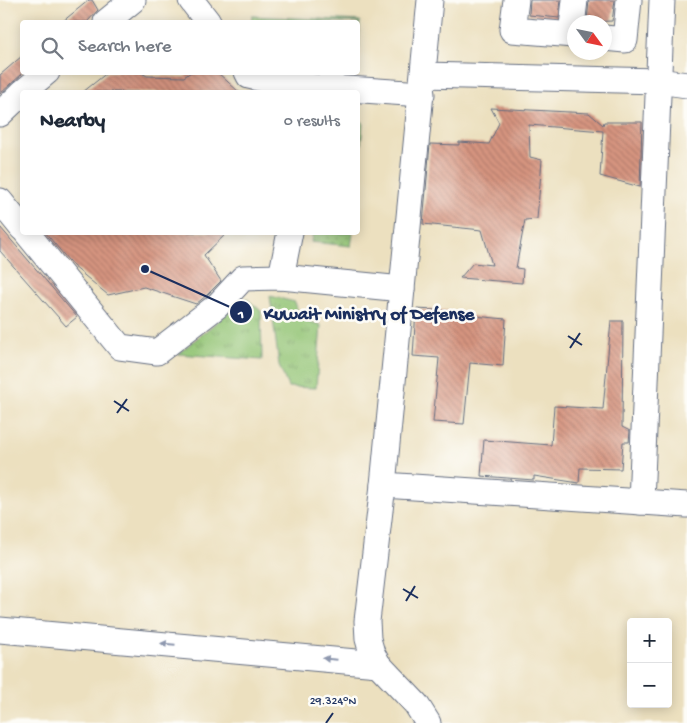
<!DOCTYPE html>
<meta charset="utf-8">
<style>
:root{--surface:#fff;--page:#f2f2f3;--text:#1f2937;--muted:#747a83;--line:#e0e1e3}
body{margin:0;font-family:"Gochi Hand",sans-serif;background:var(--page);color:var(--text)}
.controls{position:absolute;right:15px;bottom:15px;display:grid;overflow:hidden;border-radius:5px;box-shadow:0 2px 12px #0003}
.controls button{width:45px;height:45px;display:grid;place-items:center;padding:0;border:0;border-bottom:1px solid var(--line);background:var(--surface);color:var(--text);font:25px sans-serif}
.compass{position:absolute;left:567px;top:15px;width:45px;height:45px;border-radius:50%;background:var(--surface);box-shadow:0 2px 12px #0003;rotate:123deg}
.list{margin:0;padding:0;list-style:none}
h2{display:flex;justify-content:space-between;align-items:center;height:65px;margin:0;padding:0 20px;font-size:21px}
h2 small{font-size:16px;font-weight:400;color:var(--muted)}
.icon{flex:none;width:28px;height:28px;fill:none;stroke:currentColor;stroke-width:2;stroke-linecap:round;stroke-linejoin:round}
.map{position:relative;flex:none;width:687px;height:723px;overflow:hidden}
.search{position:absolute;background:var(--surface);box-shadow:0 2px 12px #0003;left:20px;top:20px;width:340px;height:55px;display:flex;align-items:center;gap:12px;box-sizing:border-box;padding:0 18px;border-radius:5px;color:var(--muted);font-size:19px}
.panel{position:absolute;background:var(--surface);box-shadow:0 2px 12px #0003;left:20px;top:90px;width:340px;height:145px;border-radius:5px}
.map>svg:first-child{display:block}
</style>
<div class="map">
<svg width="687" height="723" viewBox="0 0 687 723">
<defs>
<pattern id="grass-tufts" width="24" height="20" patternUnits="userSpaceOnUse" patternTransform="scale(1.25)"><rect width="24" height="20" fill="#93c474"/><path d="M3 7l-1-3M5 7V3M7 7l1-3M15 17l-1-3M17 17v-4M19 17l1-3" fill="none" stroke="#77a062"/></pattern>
<pattern id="garden-dots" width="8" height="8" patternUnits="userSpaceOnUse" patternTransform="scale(1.25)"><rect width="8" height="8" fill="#93c474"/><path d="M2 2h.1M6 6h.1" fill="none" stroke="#77a062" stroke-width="1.8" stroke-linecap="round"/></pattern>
<pattern id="building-back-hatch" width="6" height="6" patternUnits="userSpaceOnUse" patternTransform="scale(1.25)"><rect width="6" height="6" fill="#d6947f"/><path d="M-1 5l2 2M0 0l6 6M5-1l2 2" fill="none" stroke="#ad796b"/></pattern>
</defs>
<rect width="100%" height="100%" fill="#fdfcf7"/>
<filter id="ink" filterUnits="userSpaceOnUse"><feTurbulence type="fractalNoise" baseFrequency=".02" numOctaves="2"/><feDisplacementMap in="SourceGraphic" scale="10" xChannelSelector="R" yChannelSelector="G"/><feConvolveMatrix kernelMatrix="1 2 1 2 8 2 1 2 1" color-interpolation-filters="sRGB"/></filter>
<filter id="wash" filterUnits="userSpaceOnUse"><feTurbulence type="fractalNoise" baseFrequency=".0096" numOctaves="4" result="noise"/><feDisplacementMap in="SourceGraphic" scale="20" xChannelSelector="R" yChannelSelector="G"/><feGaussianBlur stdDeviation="1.12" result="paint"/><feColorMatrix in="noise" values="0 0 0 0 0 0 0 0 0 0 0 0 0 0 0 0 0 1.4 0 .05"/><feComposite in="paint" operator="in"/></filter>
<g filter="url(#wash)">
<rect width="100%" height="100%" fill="#ece0bf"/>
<g fill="url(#grass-tufts)" stroke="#577a69">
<path d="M 252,16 L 360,21 L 359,48 L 358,22 L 251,22 Z"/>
<path d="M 270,296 L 295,302 L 300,319 L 321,325 L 316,388 L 288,387 L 279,365 Z"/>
<path d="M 246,298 L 261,311 L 262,360 L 178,354 Z"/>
</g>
<g fill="url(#garden-dots)" stroke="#577a69">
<path d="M 358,120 L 363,122 L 358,180 Z"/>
<path d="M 313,233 L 353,233 L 351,246 L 311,242 Z"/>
</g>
<g id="blocks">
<g fill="url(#building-back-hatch)">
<path d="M 89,0 L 92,0 L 98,10 L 87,22 L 62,22 Z"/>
<path d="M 530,0 L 561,0 L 559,18 L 529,15 Z"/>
<path d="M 589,0 L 615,0 L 612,21 L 587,22 Z"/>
<path d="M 22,56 L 22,74 L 0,94 L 0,75 Z"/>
<path d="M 108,72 L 140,72 L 147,76 L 184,77 L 191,72 L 217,72 L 239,92 L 83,92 Z"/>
<path d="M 491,108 L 589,113 L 603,125 L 604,122 L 642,122 L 640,187 L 600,176 L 603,131 L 529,125 L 530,157 L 542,160 L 537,219 L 525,220 L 516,268 L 523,269 L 522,283 L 460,278 L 473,263 L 492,265 L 482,230 L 423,224 L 430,144 L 459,145 L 459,142 L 489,144 L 499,123 Z"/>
<path d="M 0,227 L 77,317 L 66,326 L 0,251 Z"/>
<path d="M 45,232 L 228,232 L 204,255 L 221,281 L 207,295 L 196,304 L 144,287 L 108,295 L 73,266 Z"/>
<path d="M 416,309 L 453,311 L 453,314 L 506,319 L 503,366 L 470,363 L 464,424 L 433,422 L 439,358 L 413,356 Z"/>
<path d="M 611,321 L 623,321 L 622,427 L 630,431 L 629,442 L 623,442 L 621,469 L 580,468 L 579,483 L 534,476 L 534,480 L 481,476 L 484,440 L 551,445 L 554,406 L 603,409 Z"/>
</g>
</g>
</g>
<g filter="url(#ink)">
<use href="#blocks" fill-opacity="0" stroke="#646d80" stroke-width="1"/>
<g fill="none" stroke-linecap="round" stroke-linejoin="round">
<g stroke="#646d80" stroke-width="27">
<g id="minor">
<path d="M 191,0 L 208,22"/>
<path d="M 516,0 L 512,30 L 574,35"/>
<path d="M 106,22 L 133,0"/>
<path d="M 571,35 L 575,0"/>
<path d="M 604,38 L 625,40 L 629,0"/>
<path d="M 247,72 L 249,76 L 289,85 L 422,94"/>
<path d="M 424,75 L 658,81 L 687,85"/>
<path d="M 23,92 L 47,72"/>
<path d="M 0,114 L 22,93"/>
<path d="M 0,201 L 22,228"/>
<path d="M 26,232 L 120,347 L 157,352 L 217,306 L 243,278 L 281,277 L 402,289"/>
<path d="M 281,277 L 290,232"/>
<path d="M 383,485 L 687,505"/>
<path d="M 641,502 L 662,0"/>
<path d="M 0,630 L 378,664"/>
<path d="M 428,723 L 416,704 L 378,664 L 372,653 L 368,639 L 367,621 L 383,485 L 430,0"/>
</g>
</g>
<use href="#minor" stroke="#fff" stroke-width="25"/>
</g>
<defs><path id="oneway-solid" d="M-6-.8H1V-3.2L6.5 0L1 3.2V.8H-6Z" transform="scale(1.25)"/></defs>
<g fill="#8d97ae">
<use href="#oneway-solid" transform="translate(168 644) rotate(-175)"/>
<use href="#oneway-solid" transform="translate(330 659) rotate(-175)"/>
</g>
</g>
<path fill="none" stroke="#1b2f5e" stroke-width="2" d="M 568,336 L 582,345M 570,348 L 580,333M 114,401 L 129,411M 117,413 L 127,399M 403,589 L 418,598M 406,601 L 415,586M 326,723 L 333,713"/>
<g font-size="12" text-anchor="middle" fill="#1b2f5e" stroke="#fdfcf7" stroke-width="5" stroke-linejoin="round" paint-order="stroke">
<text x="333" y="704">29.324°N</text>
</g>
<path fill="none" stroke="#1b2f5e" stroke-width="2" d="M145 269L241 312"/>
<g fill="#1b2f5e" stroke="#fdfcf7" stroke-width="2">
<circle cx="145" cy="269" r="5"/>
<circle cx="241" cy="312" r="12"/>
</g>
<g font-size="15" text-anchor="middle" font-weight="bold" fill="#fff">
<text x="241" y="318">1</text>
</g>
<g font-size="19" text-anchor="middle" font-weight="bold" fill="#1b2f5e" stroke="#fdfcf7" stroke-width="5" stroke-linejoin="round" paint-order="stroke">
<text x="369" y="319">Kuwait Ministry of Defense</text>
</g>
</svg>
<div class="controls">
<button>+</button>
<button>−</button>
</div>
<svg class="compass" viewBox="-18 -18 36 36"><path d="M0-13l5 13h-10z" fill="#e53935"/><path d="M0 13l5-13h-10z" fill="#747a83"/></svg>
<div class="search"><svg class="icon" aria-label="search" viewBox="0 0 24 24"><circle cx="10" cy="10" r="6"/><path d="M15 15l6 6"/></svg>Search here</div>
<section class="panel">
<h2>Nearby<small>0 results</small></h2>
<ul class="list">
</ul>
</section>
</div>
